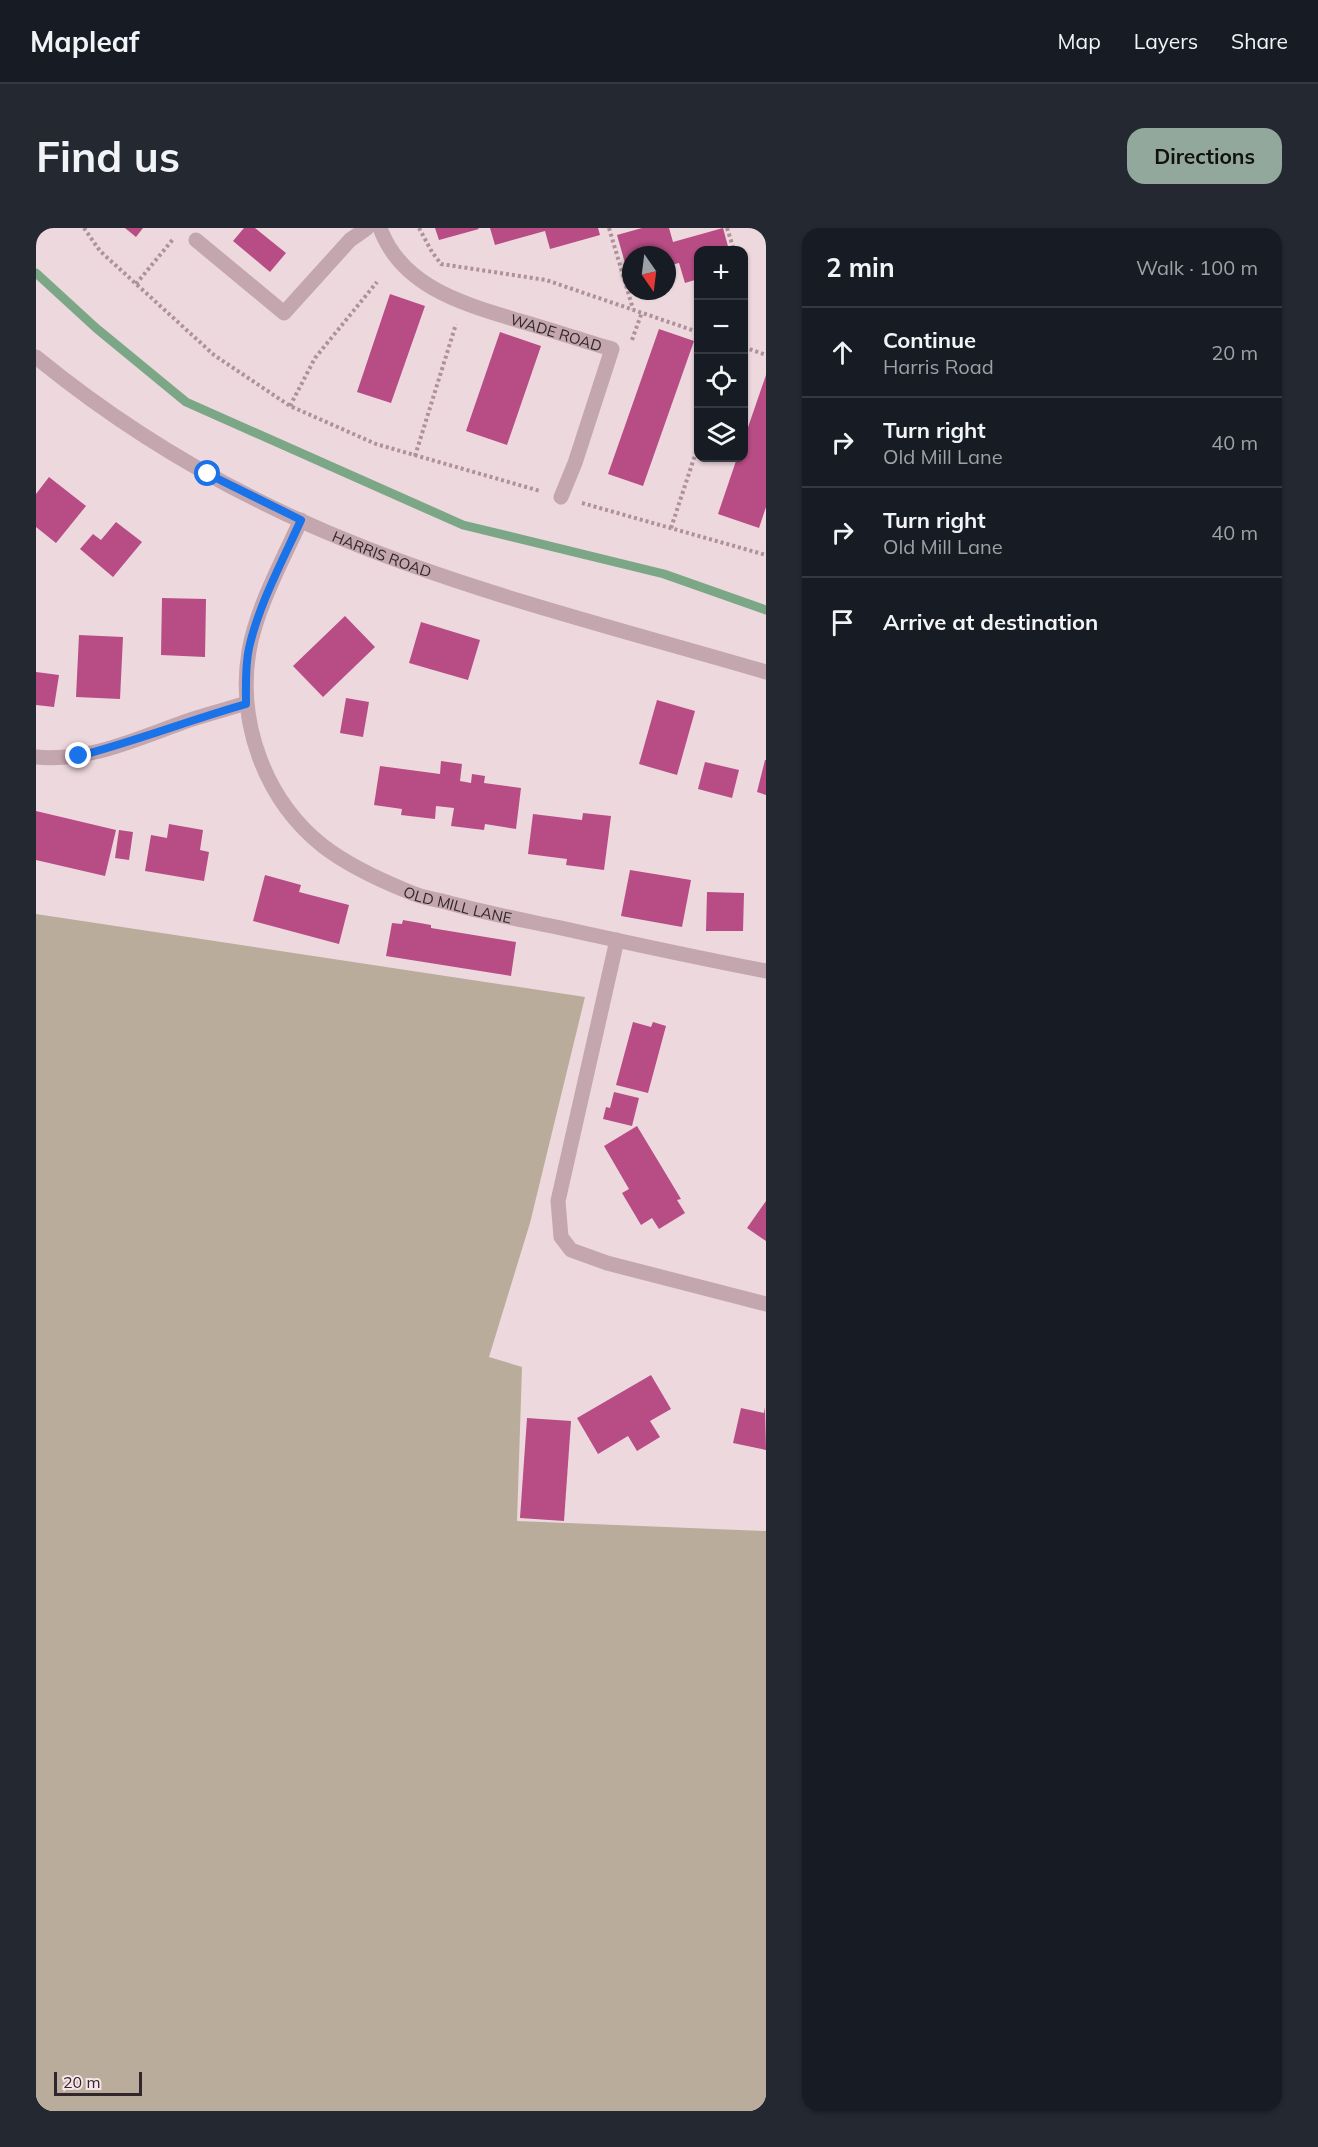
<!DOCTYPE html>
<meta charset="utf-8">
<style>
:root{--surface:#171b24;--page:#242831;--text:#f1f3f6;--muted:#9ea1a6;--line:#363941;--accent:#93a89c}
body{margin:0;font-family:Mulish,sans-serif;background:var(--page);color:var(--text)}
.controls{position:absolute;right:18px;top:18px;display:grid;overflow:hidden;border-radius:12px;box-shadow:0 2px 4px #0004}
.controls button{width:54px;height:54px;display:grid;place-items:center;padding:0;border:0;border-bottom:2px solid var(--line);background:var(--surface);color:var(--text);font:30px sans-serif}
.compass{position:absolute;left:586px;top:18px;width:54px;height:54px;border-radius:50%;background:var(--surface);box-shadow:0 2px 4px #0004;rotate:166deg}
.scale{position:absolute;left:18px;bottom:15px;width:88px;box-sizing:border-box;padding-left:6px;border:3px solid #31262b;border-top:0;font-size:16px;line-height:21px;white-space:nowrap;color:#31262b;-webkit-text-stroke:4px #f6e4e8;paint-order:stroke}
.stop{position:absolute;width:18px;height:18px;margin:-14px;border:4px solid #1a73e8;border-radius:50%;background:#fff}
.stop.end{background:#1a73e8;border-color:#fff;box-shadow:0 2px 6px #0008}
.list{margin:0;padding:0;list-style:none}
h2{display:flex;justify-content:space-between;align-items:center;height:78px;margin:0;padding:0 24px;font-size:26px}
h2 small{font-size:20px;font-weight:400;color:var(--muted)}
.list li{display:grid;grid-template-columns:39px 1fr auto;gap:18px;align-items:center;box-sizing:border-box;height:90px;padding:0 24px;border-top:2px solid var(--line)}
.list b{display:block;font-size:22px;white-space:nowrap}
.list p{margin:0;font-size:20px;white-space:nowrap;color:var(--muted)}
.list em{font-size:20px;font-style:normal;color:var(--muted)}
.icon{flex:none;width:33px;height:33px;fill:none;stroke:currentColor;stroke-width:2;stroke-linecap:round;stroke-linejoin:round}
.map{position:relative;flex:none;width:730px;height:1883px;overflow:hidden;border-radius:18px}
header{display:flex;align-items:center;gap:36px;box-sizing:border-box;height:84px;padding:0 30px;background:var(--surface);border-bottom:2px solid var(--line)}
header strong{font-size:28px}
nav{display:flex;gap:33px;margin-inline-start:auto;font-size:21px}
.intro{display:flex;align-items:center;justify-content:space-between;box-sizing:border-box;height:144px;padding:0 36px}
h1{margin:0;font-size:42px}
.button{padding:15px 27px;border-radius:18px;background:var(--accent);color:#111;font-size:21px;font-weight:700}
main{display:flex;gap:36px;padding:0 36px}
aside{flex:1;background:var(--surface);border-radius:18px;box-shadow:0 2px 4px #0004}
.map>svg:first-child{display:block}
</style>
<header>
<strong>Mapleaf</strong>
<nav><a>Map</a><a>Layers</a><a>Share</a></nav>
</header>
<div class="intro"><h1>Find us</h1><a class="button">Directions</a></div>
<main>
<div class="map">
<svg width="730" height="1883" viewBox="0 0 730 1883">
<rect width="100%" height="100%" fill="#edd8de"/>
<path fill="#baac9a" d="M 0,686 L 549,769 L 494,995 L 453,1129 L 486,1139 L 481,1293 L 730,1303 L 730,1883 L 0,1883 Z"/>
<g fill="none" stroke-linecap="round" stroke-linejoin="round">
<path stroke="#7ba787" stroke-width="9" d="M 0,45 L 60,100 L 150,174 L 427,297 L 628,346 L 730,382"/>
</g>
<g fill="#b84c85">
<path d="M 89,0 L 107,0 L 100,9 Z"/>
<path d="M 208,0 L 219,0 L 250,25 L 234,44 L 197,13 Z"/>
<path d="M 399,0 L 442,0 L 443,1 L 403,12 Z"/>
<path d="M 454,0 L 562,0 L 564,7 L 514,21 L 509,3 L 459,17 Z"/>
<path d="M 606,0 L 633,0 L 637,14 L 687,0 L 693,22 L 662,22 L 662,51 L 649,55 L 643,35 L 631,38 L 631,27 L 595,27 L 595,48 L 593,49 L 581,7 Z"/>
<path d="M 354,66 L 389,78 L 355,175 L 321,164 Z"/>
<path d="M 623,101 L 658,113 L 607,258 L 572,246 Z"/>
<path d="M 464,104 L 505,118 L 471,217 L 430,203 Z"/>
<path d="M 730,147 L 730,279 L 723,300 L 682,286 L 701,230 L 708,230 L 708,211 Z"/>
<path d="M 13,249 L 50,278 L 20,315 L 0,299 L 0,266 Z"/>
<path d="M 80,294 L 106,314 L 77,349 L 44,321 L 57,306 L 65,312 Z"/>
<path d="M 126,370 L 170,371 L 169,429 L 125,427 Z"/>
<path d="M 309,388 L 339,419 L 287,469 L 257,438 Z"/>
<path d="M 385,394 L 444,412 L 432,452 L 373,435 Z"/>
<path d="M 43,407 L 87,409 L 84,471 L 40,469 Z"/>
<path d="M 0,444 L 23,447 L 18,479 L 0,477 Z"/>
<path d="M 310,470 L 333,474 L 327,509 L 304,505 Z"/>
<path d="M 621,472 L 659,483 L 641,547 L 603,536 Z"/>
<path d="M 729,532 L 730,532 L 730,567 L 721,564 Z"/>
<path d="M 405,533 L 426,536 L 424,553 L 435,555 L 436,546 L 449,548 L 448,555 L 485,560 L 480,601 L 449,596 L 448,602 L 415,598 L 418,580 L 400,578 L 399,591 L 365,587 L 366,581 L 338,577 L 344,538 L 404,546 Z"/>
<path d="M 669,534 L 703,542 L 696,570 L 662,561 Z"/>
<path d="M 0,583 L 80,602 L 69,648 L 0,632 Z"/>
<path d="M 547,585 L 575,588 L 568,642 L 530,637 L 531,631 L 492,626 L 497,586 L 546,592 Z"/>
<path d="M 133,596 L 167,602 L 164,622 L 173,624 L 168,653 L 109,643 L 115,607 L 131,610 Z"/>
<path d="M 83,602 L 97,604 L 93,632 L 79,630 Z"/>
<path d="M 594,642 L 655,652 L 646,699 L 585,688 Z"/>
<path d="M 229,647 L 265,657 L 263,664 L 313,677 L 303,716 L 217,693 Z"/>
<path d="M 671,664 L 708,665 L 707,703 L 670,703 Z"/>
<path d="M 367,692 L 395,697 L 395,700 L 480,714 L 475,748 L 350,728 L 356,695 L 366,696 Z"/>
<path d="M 597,794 L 615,799 L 617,794 L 630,798 L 612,865 L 580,857 Z"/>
<path d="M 578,864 L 603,870 L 596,898 L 567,891 L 570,879 L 574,880 Z"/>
<path d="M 601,898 L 645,971 L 641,972 L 649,985 L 623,1001 L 616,990 L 605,997 L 586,965 L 593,961 L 568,918 Z"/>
<path d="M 730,973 L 730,1013 L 711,1000 Z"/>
<path d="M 615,1147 L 635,1181 L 614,1193 L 624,1209 L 601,1223 L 592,1208 L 562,1226 L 541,1190 Z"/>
<path d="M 729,1179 L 730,1222 L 697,1215 L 705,1180 L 728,1185 Z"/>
<path d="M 491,1190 L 535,1193 L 528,1293 L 484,1290 Z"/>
</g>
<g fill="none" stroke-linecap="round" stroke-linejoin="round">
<g stroke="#af919b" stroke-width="4" stroke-dasharray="3 3" stroke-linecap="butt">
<path d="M 48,0 L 64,23 L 178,127 L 254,178 L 340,216 L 504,263"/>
<path d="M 383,0 L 396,24 L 405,36 L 510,52 L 662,104"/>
<path d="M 573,0 L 597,81"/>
<path d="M 691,0 L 698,22"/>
<path d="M 100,56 L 138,10"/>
<path d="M 708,56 L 709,61"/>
<path d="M 596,112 L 606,84"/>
<path d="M 708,119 L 730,127"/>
<path d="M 254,178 L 279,130 L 341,54"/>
<path d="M 379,228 L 420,96"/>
<path d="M 546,275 L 730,327"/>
<path d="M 635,300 L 662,218"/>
</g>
<g stroke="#c4a6af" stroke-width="15">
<path id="s1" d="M 344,0 C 366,60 429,76 484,93 C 515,102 545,112 576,121 L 539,235 L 525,269"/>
<path d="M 160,12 L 248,85 L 314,12 L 331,0"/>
<path id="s2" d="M 0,129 C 99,210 213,275 332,321 C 461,371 597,405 730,444"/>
<path id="s3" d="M 265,292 C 247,331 220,381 213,423 C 201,495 229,572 287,618 C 309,635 344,652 371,663 C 383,669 397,671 410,674 C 448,685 487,692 525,700 C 593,715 662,730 730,743"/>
<path d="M 0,529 C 51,534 101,511 148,494 C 168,487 189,482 210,475"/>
<path d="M 581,712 L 522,973 L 525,1009 L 535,1022 L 571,1035 L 730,1076"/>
</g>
</g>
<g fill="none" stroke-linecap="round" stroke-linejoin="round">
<path stroke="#1a73e8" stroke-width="8" d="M 43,528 C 100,513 154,492 210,476 C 210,457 209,438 213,420 C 223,376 246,334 265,292 L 172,246"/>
</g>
<g text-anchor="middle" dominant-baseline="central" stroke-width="6" stroke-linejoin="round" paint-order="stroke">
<g font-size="15" fill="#31262b" stroke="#f6e4e8">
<text stroke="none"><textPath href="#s1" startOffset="213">WADE ROAD</textPath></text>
<text stroke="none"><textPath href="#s2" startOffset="400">HARRIS ROAD</textPath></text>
<text stroke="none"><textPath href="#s3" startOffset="508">OLD MILL LANE</textPath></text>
</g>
</g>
</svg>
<div class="controls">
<button>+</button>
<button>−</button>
<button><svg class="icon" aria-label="locate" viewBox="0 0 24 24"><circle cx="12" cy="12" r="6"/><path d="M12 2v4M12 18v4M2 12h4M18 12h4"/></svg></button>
<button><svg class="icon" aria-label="layers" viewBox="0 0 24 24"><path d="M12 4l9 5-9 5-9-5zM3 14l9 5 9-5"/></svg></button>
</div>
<svg class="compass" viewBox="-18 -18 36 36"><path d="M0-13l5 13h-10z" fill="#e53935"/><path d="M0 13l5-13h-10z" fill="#9ea1a6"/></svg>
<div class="scale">20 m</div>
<div class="stop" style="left:172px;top:246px"></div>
<div class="stop end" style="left:43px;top:528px"></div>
</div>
<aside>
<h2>2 min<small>Walk · 100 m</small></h2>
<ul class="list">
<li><svg class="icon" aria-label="ahead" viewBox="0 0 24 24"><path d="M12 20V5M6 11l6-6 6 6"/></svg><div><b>Continue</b><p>Harris Road</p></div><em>20 m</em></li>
<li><svg class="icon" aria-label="right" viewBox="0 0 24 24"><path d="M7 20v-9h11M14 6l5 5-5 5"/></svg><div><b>Turn right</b><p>Old Mill Lane</p></div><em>40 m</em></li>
<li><svg class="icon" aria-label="right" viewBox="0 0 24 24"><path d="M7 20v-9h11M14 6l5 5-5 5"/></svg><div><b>Turn right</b><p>Old Mill Lane</p></div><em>40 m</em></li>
<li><svg class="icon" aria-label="arrive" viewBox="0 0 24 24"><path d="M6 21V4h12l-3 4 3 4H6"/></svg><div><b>Arrive at destination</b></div></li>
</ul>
</aside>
</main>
